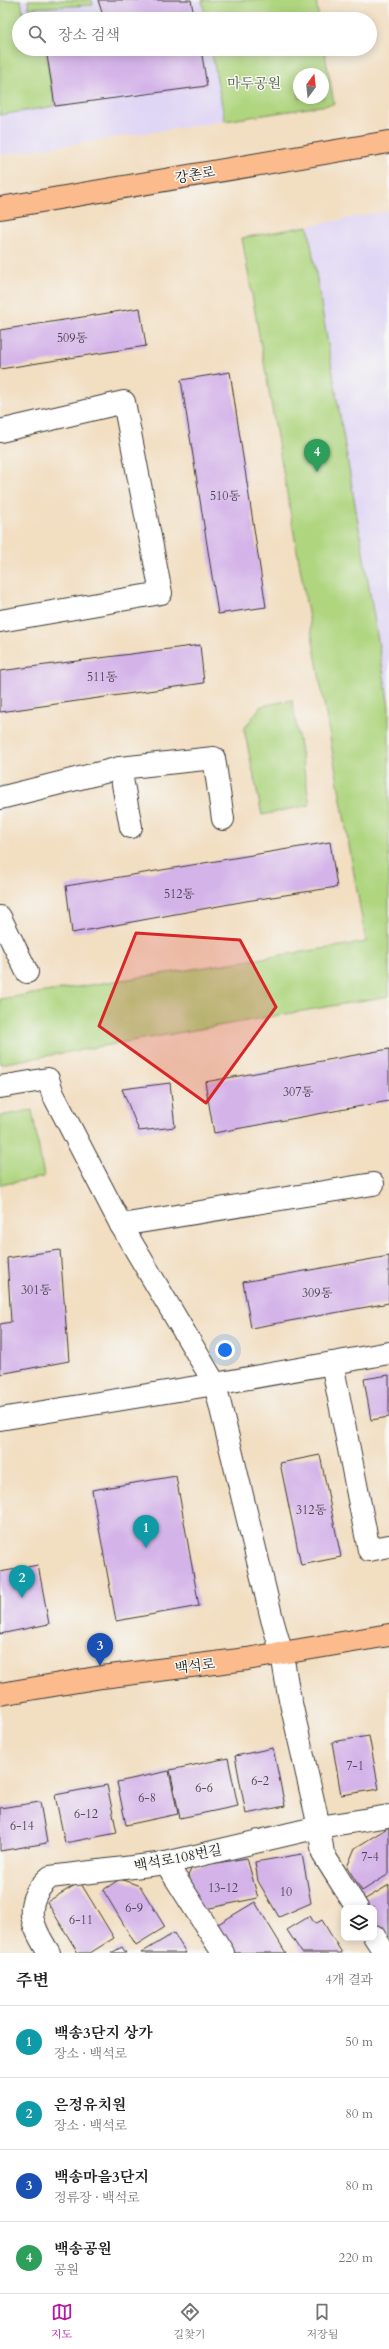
<!DOCTYPE html>
<html lang="ko">
<meta charset="utf-8">
<style>
:root{--surface:#fff;--page:#f6f6f6;--text:#222;--muted:#767676;--line:#e0e0e0;--accent:#b5179e}
body{margin:0;font-family:Cardo,"Noto Serif KR",serif;background:var(--page);color:var(--text)}
.controls{position:absolute;right:12px;bottom:12px;display:grid;overflow:hidden;border-radius:8px;box-shadow:0 2px 10px #0003}
.controls button{width:36px;height:36px;display:grid;place-items:center;padding:0;border:0;border-bottom:1px solid var(--line);background:var(--surface);color:var(--text);font:20px sans-serif}
.compass{position:absolute;left:293px;top:68px;width:36px;height:36px;border-radius:50%;background:var(--surface);box-shadow:0 2px 10px #0003;rotate:15deg}
.you{position:absolute;left:225px;top:1350px;width:14px;height:14px;margin:-10px;border:3px solid #fff;border-radius:50%;background:#1a73e8;box-shadow:0 0 0 6px #1a73e833}
.badge{display:grid;place-items:center;width:26px;height:26px;border-radius:50%;background:var(--accent);color:#fff;font-size:13px;font-weight:700}
.pin{position:absolute;translate:-50% -33px;filter:drop-shadow(0 1px 2px #0008)}
.pin::after{content:'';position:absolute;top:21px;width:14px;height:12px;background:inherit;clip-path:polygon(0 0,100% 0,50% 100%)}
.list{margin:0;padding:0;list-style:none}
h2{display:flex;justify-content:space-between;align-items:center;height:52px;margin:0;padding:0 16px;font-size:17px}
h2 small{font-size:13px;font-weight:400;color:var(--muted)}
.list li{display:grid;grid-template-columns:26px 1fr auto;gap:12px;align-items:center;box-sizing:border-box;height:72px;padding:0 16px;border-top:1px solid var(--line)}
.list b{display:block;font-size:15px;white-space:nowrap}
.list p{margin:0;font-size:13px;white-space:nowrap;color:var(--muted)}
.list em{font-size:13px;font-style:normal;color:var(--muted)}
.icon{flex:none;width:22px;height:22px;fill:none;stroke:currentColor;stroke-width:2;stroke-linecap:round;stroke-linejoin:round}
.map{position:relative;flex:none;width:389px;height:1953px;overflow:hidden}
.search{position:absolute;background:var(--surface);box-shadow:0 2px 10px #0003;left:12px;right:12px;top:12px;height:44px;display:flex;align-items:center;gap:10px;box-sizing:border-box;padding:0 14px;border-radius:22px;color:var(--muted);font-size:15px}
.sheet{height:340px;background:var(--surface)}
nav{display:flex;justify-content:space-around;align-items:center;box-sizing:border-box;height:56px;border-top:1px solid var(--line);background:var(--surface);font-size:11px;color:var(--muted)}
nav a{display:grid;justify-items:center;gap:2px}
nav .on{color:var(--accent)}
.map>svg:first-child{display:block}
</style>
<div class="map">
<svg width="389" height="1953" viewBox="0 0 389 1953">
<rect width="100%" height="100%" fill="#f6f6f2"/>
<filter id="ink" filterUnits="userSpaceOnUse"><feTurbulence type="fractalNoise" baseFrequency=".025" numOctaves="2"/><feDisplacementMap in="SourceGraphic" scale="8" xChannelSelector="R" yChannelSelector="G"/><feConvolveMatrix kernelMatrix="1 2 1 2 8 2 1 2 1" color-interpolation-filters="sRGB"/></filter>
<filter id="wash" filterUnits="userSpaceOnUse"><feTurbulence type="fractalNoise" baseFrequency=".012" numOctaves="4" result="noise"/><feDisplacementMap in="SourceGraphic" scale="16" xChannelSelector="R" yChannelSelector="G"/><feGaussianBlur stdDeviation="0.9" result="paint"/><feColorMatrix in="noise" values="0 0 0 0 0 0 0 0 0 0 0 0 0 0 0 0 0 1.4 0 .05"/><feComposite in="paint" operator="in"/></filter>
<g filter="url(#wash)">
<rect width="100%" height="100%" fill="#f2dec1"/>
<g fill="#dfd5f5">
<path d="M 0,0 L 202,0 L 206,19 L 19,19 L 19,49 L 211,49 L 225,121 L 0,155 Z"/>
<path d="M 389,211 L 389,706 L 308,226 Z"/>
</g>
<g fill="#afd57f" stroke="#66784e" fill-rule="evenodd">
<path d="M 0,0 L 21,0 L 24,18 L 40,16 L 41,19 L 19,19 L 19,49 L 45,49 L 55,106 L 0,115 Z"/>
<path d="M 28,0 L 92,0 L 93,5 L 29,8 Z"/>
<path d="M 202,0 L 316,0 L 319,19 L 206,19 Z"/>
<path d="M 211,49 L 324,49 L 334,104 L 225,121 ZM 299,74 L 323,74 L 323,98 L 299,98 Z"/>
<path d="M 308,226 L 389,706 L 389,996 L 0,1064 L 0,999 L 366,942 L 242,238 Z"/>
<path d="M 292,700 L 310,805 L 262,815 L 244,729 L 261,706 Z"/>
<path d="M 32,1110 L 44,1177 L 0,1185 L 0,1116 Z"/>
</g>
<g id="blocks">
<g fill="#d4b3e9">
<path d="M 98,0 L 191,0 L 193,11 L 156,19 L 104,19 Z"/>
<path d="M 46,49 L 102,49 L 102,51 L 115,49 L 201,49 L 207,86 L 55,106 Z"/>
<path d="M 140,308 L 146,346 L 0,369 L 0,330 Z"/>
<path d="M 230,372 L 266,607 L 218,614 L 181,380 Z"/>
<path d="M 200,645 L 204,683 L 0,712 L 0,671 Z"/>
<path d="M 330,842 L 337,887 L 246,901 L 72,933 L 66,886 Z"/>
<path d="M 389,1049 L 389,1101 L 214,1133 L 205,1082 Z"/>
<path d="M 170,1083 L 175,1127 L 139,1131 L 122,1089 Z"/>
<path d="M 60,1250 L 69,1361 L 0,1374 L 0,1324 L 11,1322 L 7,1258 Z"/>
<path d="M 389,1256 L 389,1303 L 251,1328 L 243,1282 Z"/>
<path d="M 389,1375 L 389,1417 L 371,1420 L 364,1379 Z"/>
<path d="M 320,1455 L 341,1557 L 301,1565 L 280,1463 Z"/>
<path d="M 176,1476 L 199,1606 L 116,1621 L 92,1490 Z"/>
<path d="M 38,1565 L 49,1624 L 0,1634 L 0,1572 Z"/>
<path d="M 369,1736 L 379,1789 L 341,1795 L 332,1742 Z"/>
<path d="M 273,1748 L 285,1806 L 246,1814 L 235,1756 Z"/>
<path d="M 228,1758 L 238,1806 L 180,1818 L 170,1770 Z"/>
<path d="M 169,1771 L 178,1814 L 126,1825 L 117,1782 Z"/>
<path d="M 107,1785 L 117,1833 L 65,1843 L 55,1795 Z"/>
<path d="M 40,1802 L 47,1843 L 0,1851 L 0,1808 Z"/>
<path d="M 389,1827 L 389,1874 L 362,1891 L 347,1867 L 355,1848 Z"/>
<path d="M 302,1854 L 311,1903 L 279,1917 L 258,1881 L 255,1862 Z"/>
<path d="M 247,1858 L 258,1898 L 200,1910 L 187,1878 L 192,1867 Z"/>
<path d="M 120,1879 L 140,1886 L 165,1927 L 136,1945 L 103,1890 Z"/>
<path d="M 80,1882 L 114,1938 L 90,1953 L 78,1953 L 47,1902 Z"/>
<path d="M 389,1885 L 389,1937 L 385,1939 L 374,1921 L 374,1908 L 366,1908 L 362,1901 Z"/>
<path d="M 255,1902 L 286,1953 L 229,1953 L 213,1927 Z"/>
<path d="M 310,1916 L 315,1924 L 322,1920 L 342,1953 L 302,1953 L 287,1930 Z"/>
<path d="M 174,1933 L 186,1953 L 141,1953 Z"/>
<path d="M 122,1947 L 126,1953 L 111,1953 Z"/>
</g>
</g>
</g>
<g filter="url(#ink)">
<use href="#blocks" fill-opacity="0" stroke="#3c3935" stroke-width="1"/>
<g fill="none" stroke-linecap="round" stroke-linejoin="round">
<g stroke="#3c3935" stroke-width="24">
<g id="minor">
<path d="M 0,431 L 124,402 L 161,593 L 0,621"/>
<path d="M 120,768 L 131,827"/>
<path d="M 0,798 L 120,768 L 214,758 L 223,819"/>
<path d="M 0,917 L 27,972"/>
<path d="M 0,1087 L 48,1079 L 53,1094 L 121,1225 L 215,1384 L 272,1619 L 282,1654 L 288,1690 L 319,1827 L 323,1854 L 357,1908"/>
<path d="M 121,1225 L 373,1184"/>
<path d="M 332,1363 L 369,1550 L 389,1546"/>
<path d="M 0,1419 L 215,1384 L 389,1353"/>
<path d="M 166,1863 L 223,1953"/>
<path d="M 374,1936 L 385,1953"/>
<path d="M 49,1953 C 31,1925 21,1902 50,1877 L 166,1863 L 319,1827 L 389,1816"/>
</g>
</g>
<g stroke="#3c3935" stroke-width="24">
<g id="major">
<path d="M 0,208 L 389,142"/>
<path d="M 0,1694 L 102,1677 L 247,1659 L 389,1635"/>
</g>
</g>
<use href="#minor" stroke="#fff" stroke-width="22"/>
<use href="#major" stroke="#fbbb8d" stroke-width="22"/>
</g>
</g>
<path fill="#d62828" fill-opacity="0.2" stroke="#d62828" stroke-width="3" stroke-linejoin="round" d="M 136,933 L 240,940 L 276,1007 L 206,1103 L 99,1026 Z"/>
<g text-anchor="middle" dominant-baseline="central" stroke-width="3" stroke-linejoin="round" paint-order="stroke">
<g font-size="12" fill="#4a424f">
<text x="72" y="338">509동</text>
<text x="225" y="496">510동</text>
<text x="102" y="677">511동</text>
<text x="179" y="894">512동</text>
<text x="298" y="1092">307동</text>
<text x="36" y="1290">301동</text>
<text x="317" y="1293">309동</text>
<text x="311" y="1510">312동</text>
<text x="355" y="1766">7-1</text>
<text x="260" y="1781">6-2</text>
<text x="204" y="1788">6-6</text>
<text x="147" y="1798">6-8</text>
<text x="86" y="1814">6-12</text>
<text x="22" y="1826">6-14</text>
<text x="370" y="1857">7-4</text>
<text x="223" y="1888">13-12</text>
<text x="286" y="1892">10</text>
<text x="134" y="1908">6-9</text>
<text x="81" y="1920">6-11</text>
</g>
<g font-size="14" fill="#4f5d3f" stroke="#f6f6f2">
<text x="254" y="83">마두공원</text>
</g>
<g font-size="14" fill="#1c1c1c" stroke="#f6f6f2">
<text transform="translate(195 175) rotate(-10)">강촌로</text>
<text transform="translate(195 1666) rotate(-7)">백석로</text>
<text transform="translate(178 1858) rotate(-11)">백석로108번길</text>
</g>
</g>
</svg>
<div class="controls">
<button><svg class="icon" aria-label="layers" viewBox="0 0 24 24"><path d="M12 4l9 5-9 5-9-5zM3 14l9 5 9-5"/></svg></button>
</div>
<svg class="compass" viewBox="-18 -18 36 36"><path d="M0-13l5 13h-10z" fill="#e53935"/><path d="M0 13l5-13h-10z" fill="#767676"/></svg>
<div class="you"></div>
<div class="pin badge" style="left:146px;top:1548px;background:#0f9aa8">1</div>
<div class="pin badge" style="left:22px;top:1598px;background:#0f9aa8">2</div>
<div class="pin badge" style="left:100px;top:1666px;background:#1a4fb4">3</div>
<div class="pin badge" style="left:317px;top:472px;background:#2e9e5b">4</div>
<div class="search"><svg class="icon" aria-label="search" viewBox="0 0 24 24"><circle cx="10" cy="10" r="6"/><path d="M15 15l6 6"/></svg>장소 검색</div>
</div>
<section class="sheet">
<h2>주변<small>4개 결과</small></h2>
<ul class="list">
<li><span class="badge" style="background:#0f9aa8">1</span><div><b>백송3단지 상가</b><p>장소 · 백석로</p></div><em>50 m</em></li>
<li><span class="badge" style="background:#0f9aa8">2</span><div><b>은정유치원</b><p>장소 · 백석로</p></div><em>80 m</em></li>
<li><span class="badge" style="background:#1a4fb4">3</span><div><b>백송마을3단지</b><p>정류장 · 백석로</p></div><em>80 m</em></li>
<li><span class="badge" style="background:#2e9e5b">4</span><div><b>백송공원</b><p>공원</p></div><em>220 m</em></li>
</ul>
</section>
<nav>
<a class="on"><svg class="icon" aria-label="map" viewBox="0 0 24 24"><path d="M3 6l6-2 6 2 6-2v14l-6 2-6-2-6 2zM9 4v14M15 6v14"/></svg>지도</a>
<a><svg class="icon" aria-label="directions" viewBox="0 0 24 24"><path d="M12 3l9 9-9 9-9-9zM9 14v-3h6M13 9l2 2-2 2"/></svg>길찾기</a>
<a><svg class="icon" aria-label="saved" viewBox="0 0 24 24"><path d="M7 4h10v16l-5-4-5 4z"/></svg>저장됨</a>
</nav>
